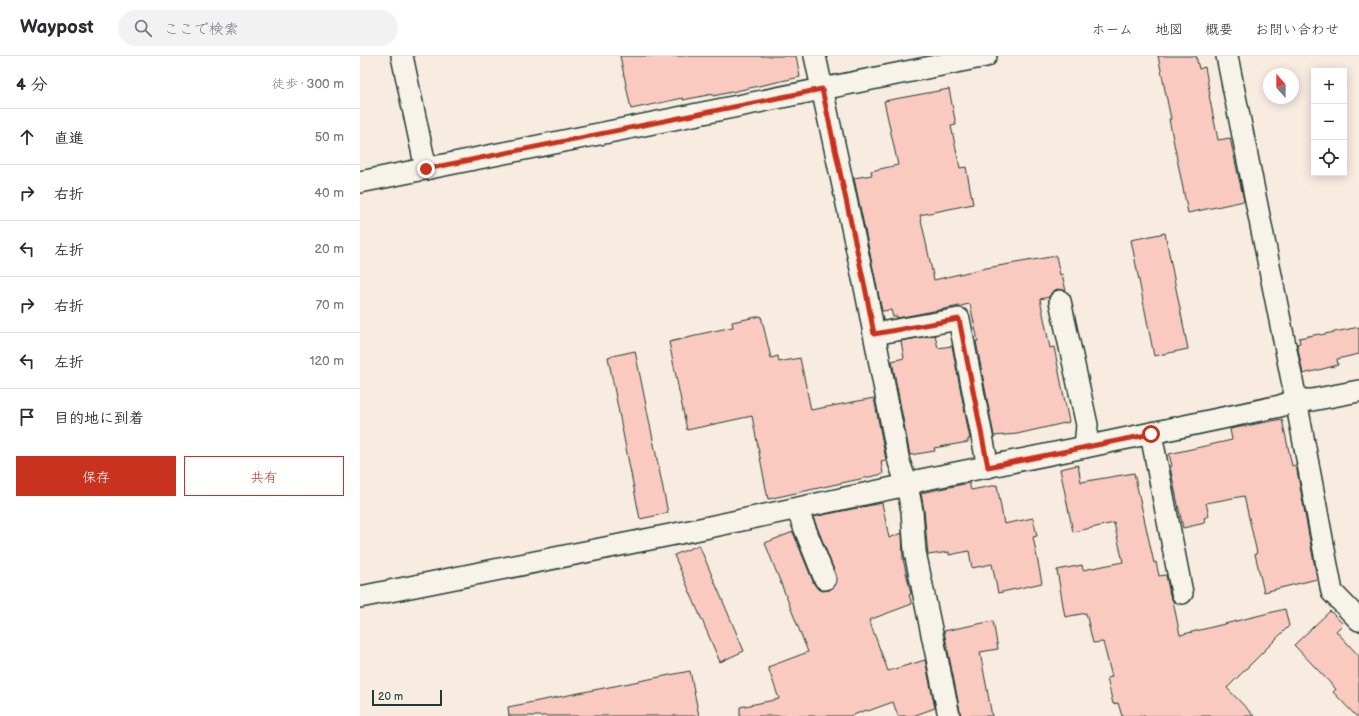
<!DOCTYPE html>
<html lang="ja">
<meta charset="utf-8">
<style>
:root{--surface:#fff;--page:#f2f2f3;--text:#2b2b33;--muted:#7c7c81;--line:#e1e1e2;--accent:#c8321e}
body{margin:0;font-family:"Balsamiq Sans","Klee One",sans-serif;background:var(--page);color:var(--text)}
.controls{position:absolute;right:12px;top:12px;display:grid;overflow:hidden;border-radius:0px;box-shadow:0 2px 10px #0003}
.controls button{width:36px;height:36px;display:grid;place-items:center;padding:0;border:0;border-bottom:1px solid var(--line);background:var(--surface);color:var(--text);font:20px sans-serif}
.compass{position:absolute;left:903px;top:12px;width:36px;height:36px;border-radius:50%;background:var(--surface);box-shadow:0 2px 10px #0003;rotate:339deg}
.scale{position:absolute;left:12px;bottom:10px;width:70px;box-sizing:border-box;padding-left:4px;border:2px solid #1f3d34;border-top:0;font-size:11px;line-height:14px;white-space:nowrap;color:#1f3d34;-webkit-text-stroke:3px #f7f3e8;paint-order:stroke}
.stop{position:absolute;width:12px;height:12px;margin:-9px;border:3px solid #c8321e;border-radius:50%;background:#fff}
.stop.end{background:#c8321e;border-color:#fff;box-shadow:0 1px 4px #0008}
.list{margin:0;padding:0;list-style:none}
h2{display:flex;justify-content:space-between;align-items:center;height:52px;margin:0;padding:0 16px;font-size:17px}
h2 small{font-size:13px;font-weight:400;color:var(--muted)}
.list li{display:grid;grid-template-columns:26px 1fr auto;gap:12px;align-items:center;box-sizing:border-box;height:56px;padding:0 16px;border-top:1px solid var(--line)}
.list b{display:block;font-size:15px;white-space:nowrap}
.list em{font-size:13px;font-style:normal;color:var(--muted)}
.actions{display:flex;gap:8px;padding:12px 16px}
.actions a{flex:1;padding:9px 0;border:1px solid var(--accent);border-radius:0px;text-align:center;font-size:14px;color:var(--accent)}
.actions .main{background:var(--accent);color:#fff}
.icon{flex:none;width:22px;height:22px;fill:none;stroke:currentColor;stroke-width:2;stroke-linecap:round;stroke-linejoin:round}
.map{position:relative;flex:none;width:999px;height:660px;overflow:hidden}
header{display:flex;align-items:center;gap:24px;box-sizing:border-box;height:56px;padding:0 20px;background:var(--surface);border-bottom:1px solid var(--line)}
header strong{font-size:19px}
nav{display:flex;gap:22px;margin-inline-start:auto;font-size:14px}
.search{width:280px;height:36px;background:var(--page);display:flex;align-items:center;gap:10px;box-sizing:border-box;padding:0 14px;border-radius:22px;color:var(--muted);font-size:15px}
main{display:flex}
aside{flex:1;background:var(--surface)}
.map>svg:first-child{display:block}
</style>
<header>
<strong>Waypost</strong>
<div class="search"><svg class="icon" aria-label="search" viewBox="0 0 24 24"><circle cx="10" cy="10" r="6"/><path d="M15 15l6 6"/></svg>ここで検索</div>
<nav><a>ホーム</a><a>地図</a><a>概要</a><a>お問い合わせ</a></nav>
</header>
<main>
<aside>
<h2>4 分<small>徒歩 · 300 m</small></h2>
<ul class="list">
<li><svg class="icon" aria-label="ahead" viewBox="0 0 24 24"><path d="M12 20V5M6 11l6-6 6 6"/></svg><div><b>直進</b></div><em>50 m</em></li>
<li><svg class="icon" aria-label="right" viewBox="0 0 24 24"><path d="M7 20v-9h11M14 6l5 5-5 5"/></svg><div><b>右折</b></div><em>40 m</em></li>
<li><svg class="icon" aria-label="left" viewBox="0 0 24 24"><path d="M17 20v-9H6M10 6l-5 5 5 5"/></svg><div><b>左折</b></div><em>20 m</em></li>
<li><svg class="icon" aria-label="right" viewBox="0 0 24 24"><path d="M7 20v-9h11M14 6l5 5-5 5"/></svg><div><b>右折</b></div><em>70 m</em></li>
<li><svg class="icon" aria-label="left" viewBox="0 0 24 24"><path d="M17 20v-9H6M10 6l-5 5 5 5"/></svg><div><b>左折</b></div><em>120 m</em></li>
<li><svg class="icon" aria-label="arrive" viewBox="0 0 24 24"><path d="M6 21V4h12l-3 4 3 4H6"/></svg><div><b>目的地に到着</b></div></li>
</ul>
<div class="actions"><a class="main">保存</a><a>共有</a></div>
</aside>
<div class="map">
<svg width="999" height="660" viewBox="0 0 999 660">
<rect width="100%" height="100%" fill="#f8ebe0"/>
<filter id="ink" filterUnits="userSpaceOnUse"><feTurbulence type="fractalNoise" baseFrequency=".025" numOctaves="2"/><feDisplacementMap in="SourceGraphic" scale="8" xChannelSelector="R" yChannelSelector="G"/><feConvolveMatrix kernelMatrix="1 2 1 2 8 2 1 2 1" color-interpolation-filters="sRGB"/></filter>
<g filter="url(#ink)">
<g fill="#facac0" stroke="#1f3d34">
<path d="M 260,0 L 436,0 L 440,21 L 353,40 L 353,38 L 323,44 L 323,42 L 271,53 Z"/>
<path d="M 798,0 L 836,0 L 839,13 L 845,11 L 850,39 L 849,39 L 858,84 L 870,82 L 884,145 L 828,157 L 809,63 L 811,63 Z"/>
<path d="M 589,33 L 596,69 L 591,70 L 600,112 L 606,111 L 613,148 L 560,159 L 574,224 L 621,213 L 696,200 L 700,219 L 702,218 L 706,235 L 703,234 L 697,233 L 692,236 L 689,241 L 680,243 L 690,292 L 694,291 L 709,366 L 657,378 L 634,380 L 616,285 L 618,285 L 610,248 L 537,262 L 537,260 L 533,261 L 531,254 L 522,255 L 494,122 L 512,119 L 511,115 L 538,109 L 524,45 Z"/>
<path d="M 805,177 L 828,293 L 794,300 L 771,184 Z"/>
<path d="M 401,260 L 411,302 L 418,300 L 419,306 L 440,302 L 451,354 L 514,342 L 526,404 L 521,405 L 523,418 L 408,443 L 392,360 L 327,374 L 309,286 L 340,279 L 340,278 L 373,271 L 372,266 Z"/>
<path d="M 999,271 L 999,298 L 977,303 L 978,309 L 943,318 L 937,288 L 940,287 L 939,282 L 959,278 L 960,279 Z"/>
<path d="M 575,279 L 578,292 L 592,290 L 610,383 L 608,383 L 608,386 L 574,392 L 575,395 L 550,399 L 532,305 L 544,302 L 541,285 Z"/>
<path d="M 275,295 L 308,457 L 280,463 L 248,301 Z"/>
<path d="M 922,363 L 932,410 L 936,409 L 957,523 L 904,536 L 895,498 L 897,497 L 884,440 L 846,447 L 849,460 L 844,462 L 845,467 L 823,472 L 810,411 L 812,410 L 809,398 L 872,384 L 870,373 Z"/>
<path d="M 718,409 L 721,426 L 774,417 L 794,507 L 796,506 L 799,520 L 806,519 L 810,539 L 813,545 L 820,579 L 925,553 L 929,570 L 867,632 L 894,660 L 762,660 L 758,647 L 753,648 L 747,622 L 752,621 L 743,586 L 733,587 L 726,557 L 705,561 L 697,514 L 722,509 L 723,514 L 763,506 L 754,467 L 713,476 L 700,413 Z"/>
<path d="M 609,427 L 611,434 L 637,429 L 644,468 L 673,462 L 677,480 L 673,481 L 682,527 L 638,537 L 632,508 L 612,512 L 609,495 L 589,499 L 589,496 L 568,499 L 564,454 L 561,437 Z"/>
<path d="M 522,447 L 529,482 L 542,477 L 543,503 L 551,538 L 549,539 L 552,548 L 509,564 L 528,615 L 565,604 L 575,652 L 553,660 L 538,660 L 533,646 L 508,655 L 507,654 L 490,660 L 380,660 L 380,651 L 419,643 L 408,611 L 448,596 L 405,487 L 433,476 L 454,528 L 458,533 L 463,535 L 469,534 L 475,530 L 477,525 L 476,519 L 453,461 Z"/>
<path d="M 339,489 L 384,595 L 360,606 L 314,499 Z"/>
<path d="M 970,555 L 983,568 L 976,575 L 999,600 L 999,660 L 996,660 L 973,636 L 976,633 L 934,589 Z"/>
<path d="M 633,565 L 638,593 L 620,596 L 632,660 L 601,660 L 584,575 Z"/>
<path d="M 330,615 L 339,660 L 149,660 L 148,651 Z"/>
</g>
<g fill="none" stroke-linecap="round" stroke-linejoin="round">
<g stroke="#1f3d34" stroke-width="24">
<g id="minor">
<path d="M 42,0 L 66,113"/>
<path d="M 455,0 L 506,236 L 539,406 L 547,429 L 552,455 L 555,496 L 589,660"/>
<path d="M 867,0 L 936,344 L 972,536 L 999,564"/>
<path d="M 0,126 L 626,0"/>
<path d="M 700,245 L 727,369 L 725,391"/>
<path d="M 514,278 L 599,263 L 628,411"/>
<path d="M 791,378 L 822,537"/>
<path d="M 436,453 L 441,463 L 465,523"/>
<path d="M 0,541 L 335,474 L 547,429 L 561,424 L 725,391 L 920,350 L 936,344 L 952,344 L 999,335"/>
</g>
</g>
<use href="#minor" stroke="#f7f3e8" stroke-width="21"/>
</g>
</g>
<g fill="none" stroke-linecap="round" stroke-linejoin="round" filter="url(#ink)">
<path stroke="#c8321e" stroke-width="5" d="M 66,113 L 462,33 L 506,236 L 514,278 L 599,263 L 628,411 L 791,378"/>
</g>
</svg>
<div class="controls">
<button>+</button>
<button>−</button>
<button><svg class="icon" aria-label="locate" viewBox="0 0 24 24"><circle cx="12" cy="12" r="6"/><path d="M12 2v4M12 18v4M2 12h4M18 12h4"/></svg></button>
</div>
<svg class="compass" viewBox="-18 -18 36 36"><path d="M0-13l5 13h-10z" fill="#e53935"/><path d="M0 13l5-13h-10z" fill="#7c7c81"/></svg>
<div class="scale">20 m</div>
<div class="stop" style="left:791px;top:378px"></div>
<div class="stop end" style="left:66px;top:113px"></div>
</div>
</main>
